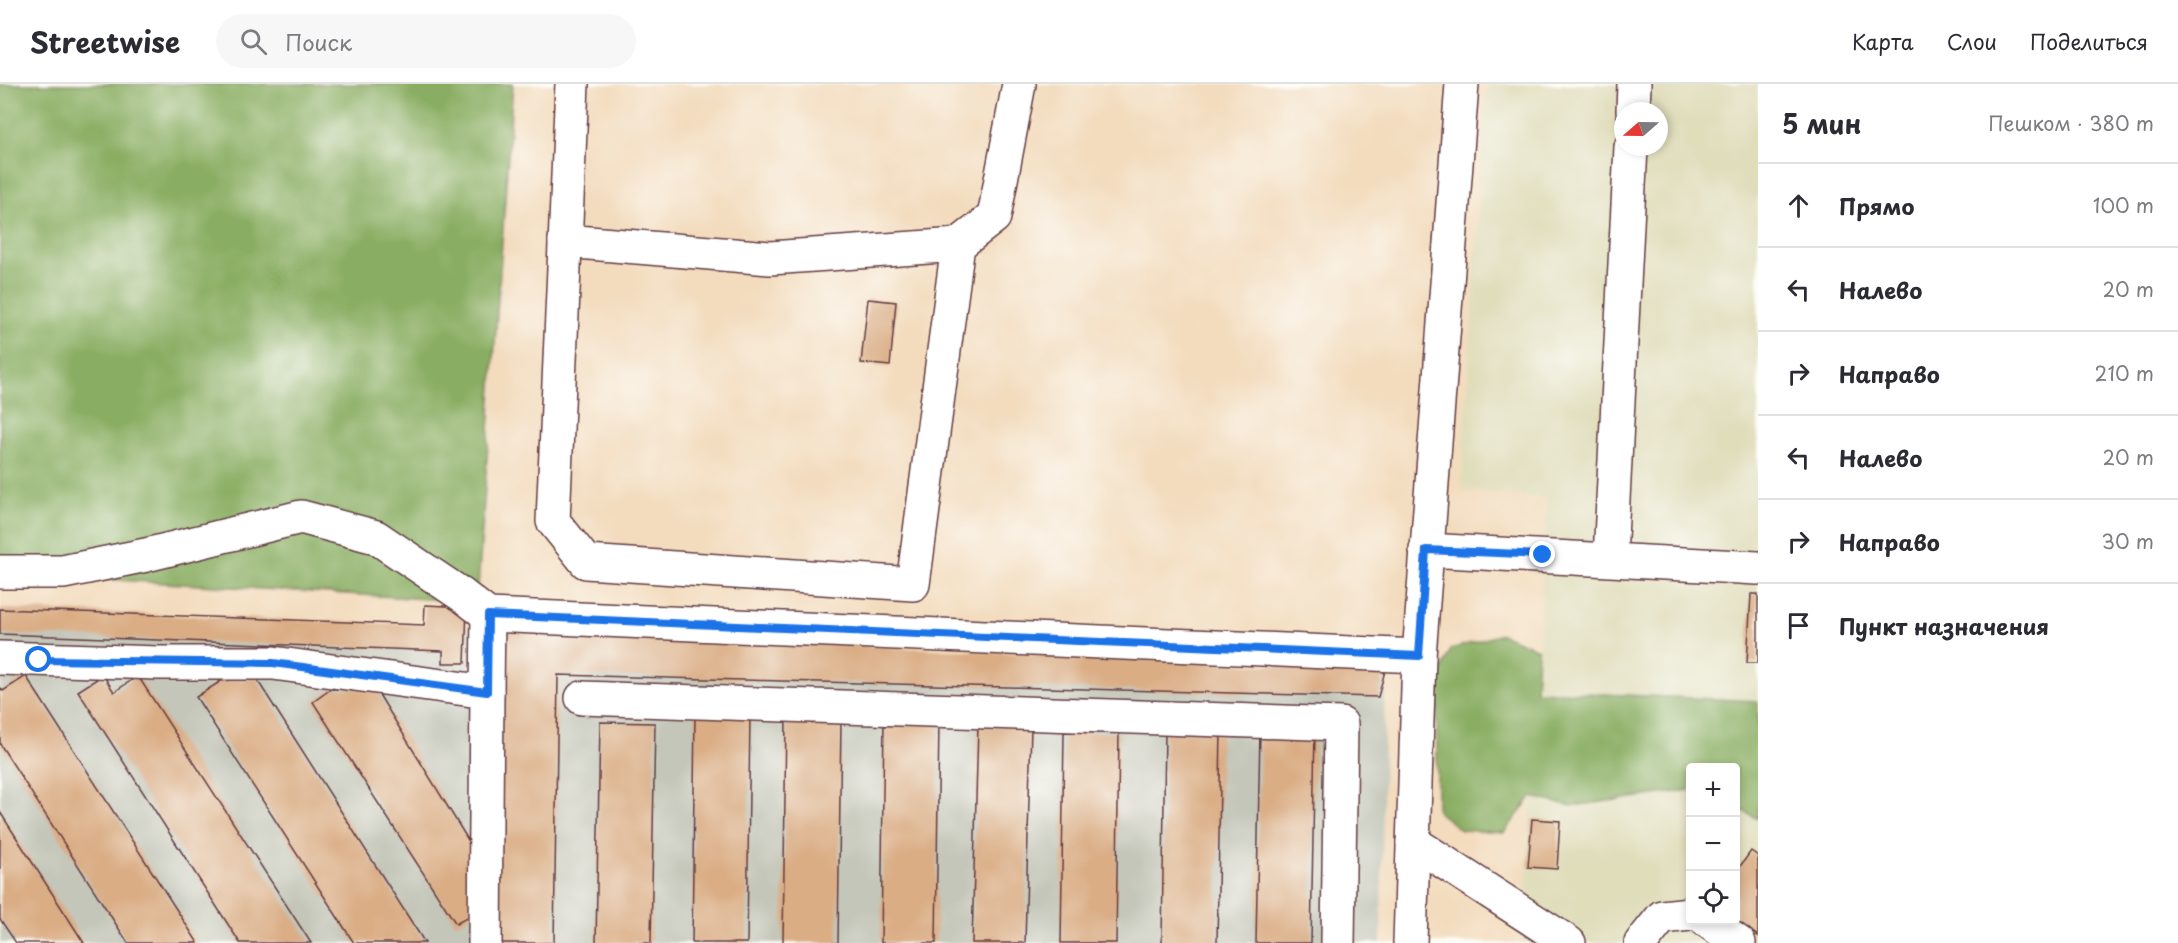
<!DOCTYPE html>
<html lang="ru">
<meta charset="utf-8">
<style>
:root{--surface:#fff;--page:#f7f7f7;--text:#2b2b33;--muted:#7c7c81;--line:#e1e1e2}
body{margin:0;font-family:"Playpen Sans",sans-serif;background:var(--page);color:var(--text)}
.controls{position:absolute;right:18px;bottom:18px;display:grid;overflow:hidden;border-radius:6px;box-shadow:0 3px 9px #0003}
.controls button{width:54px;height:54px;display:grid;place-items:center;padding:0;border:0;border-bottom:2px solid var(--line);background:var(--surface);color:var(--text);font:30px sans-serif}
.compass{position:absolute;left:1614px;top:18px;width:54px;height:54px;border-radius:50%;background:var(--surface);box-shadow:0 3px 9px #0003;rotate:250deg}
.stop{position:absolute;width:18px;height:18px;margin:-14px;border:4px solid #1a73e8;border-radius:50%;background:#fff}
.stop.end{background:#1a73e8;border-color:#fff;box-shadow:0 2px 6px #0008}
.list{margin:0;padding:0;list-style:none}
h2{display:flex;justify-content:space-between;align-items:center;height:78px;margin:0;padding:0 24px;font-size:26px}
h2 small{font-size:20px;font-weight:400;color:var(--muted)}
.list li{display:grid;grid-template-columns:39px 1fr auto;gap:18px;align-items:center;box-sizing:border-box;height:84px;padding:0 24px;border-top:2px solid var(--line)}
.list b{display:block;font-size:22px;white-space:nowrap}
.list em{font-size:20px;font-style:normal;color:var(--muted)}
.icon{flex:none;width:33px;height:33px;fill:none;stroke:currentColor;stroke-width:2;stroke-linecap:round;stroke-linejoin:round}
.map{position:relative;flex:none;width:1758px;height:859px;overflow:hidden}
header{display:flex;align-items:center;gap:36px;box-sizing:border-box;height:84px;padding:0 30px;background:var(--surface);border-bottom:2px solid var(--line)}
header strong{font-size:28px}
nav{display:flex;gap:33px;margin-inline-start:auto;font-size:21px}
.search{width:420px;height:54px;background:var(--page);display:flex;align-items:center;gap:15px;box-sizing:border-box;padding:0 21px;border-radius:33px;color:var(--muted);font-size:22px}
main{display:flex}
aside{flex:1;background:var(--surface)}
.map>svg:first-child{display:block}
</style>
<header>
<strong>Streetwise</strong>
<div class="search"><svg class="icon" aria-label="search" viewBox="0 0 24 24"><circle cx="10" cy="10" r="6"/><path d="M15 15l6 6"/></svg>Поиск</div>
<nav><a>Карта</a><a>Слои</a><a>Поделиться</a></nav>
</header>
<main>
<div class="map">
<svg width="1758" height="859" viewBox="0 0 1758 859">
<rect width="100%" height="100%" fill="#fdfcf7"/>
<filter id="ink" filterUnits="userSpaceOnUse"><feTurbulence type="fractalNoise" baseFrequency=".0167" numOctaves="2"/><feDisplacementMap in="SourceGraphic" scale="12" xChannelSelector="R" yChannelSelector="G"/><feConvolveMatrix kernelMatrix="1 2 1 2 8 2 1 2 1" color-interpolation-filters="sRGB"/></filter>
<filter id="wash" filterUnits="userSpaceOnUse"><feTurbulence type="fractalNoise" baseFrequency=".008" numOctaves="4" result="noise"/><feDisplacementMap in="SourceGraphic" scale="24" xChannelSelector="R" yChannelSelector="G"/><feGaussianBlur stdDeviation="1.35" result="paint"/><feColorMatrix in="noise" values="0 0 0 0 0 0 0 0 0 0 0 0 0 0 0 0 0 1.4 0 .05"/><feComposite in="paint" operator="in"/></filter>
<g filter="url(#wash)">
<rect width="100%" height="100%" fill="#f3dcbe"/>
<path fill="#e0ddbb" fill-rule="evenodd" d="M 1487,0 L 1758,0 L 1758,859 L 1523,859 L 1547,415 L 1461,406 ZM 1623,27 L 1659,27 L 1659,63 L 1623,63 ZM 1690,684 L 1736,684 L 1736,836 L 1690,836 Z"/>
<path fill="#c4c6b9" d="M 0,525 L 499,544 L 1385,587 L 1381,859 L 0,859 Z"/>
<g fill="#89ad62" stroke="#6a6646" stroke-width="1.5">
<path d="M 0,0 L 513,0 L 477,518 L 0,489 Z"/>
<path d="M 1501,550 L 1538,565 L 1536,607 L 1758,617 L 1758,735 L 1736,723 L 1736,684 L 1690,684 L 1690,706 L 1572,722 L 1531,713 L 1504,749 L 1461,746 L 1437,727 L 1437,597 L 1451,565 Z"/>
</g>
<g id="blocks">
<g fill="#daad85">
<path d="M 868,215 L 896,218 L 890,282 L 861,279 Z"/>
<path d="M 1751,510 L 1758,510 L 1758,579 L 1747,579 Z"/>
<path d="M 425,521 L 467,523 L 465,579 L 443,579 L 443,567 L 0,550 L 0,525 L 424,541 Z"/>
<path d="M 499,544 L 1385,587 L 1378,613 L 558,591 L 554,859 L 495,859 Z"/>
<path d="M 103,591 L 114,608 L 138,592 L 311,859 L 240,859 L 78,607 Z"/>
<path d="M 26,592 L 198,859 L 128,859 L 0,660 L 0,603 L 3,607 Z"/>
<path d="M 256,594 L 425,859 L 354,859 L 196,613 L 221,597 Z"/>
<path d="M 375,604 L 473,764 L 471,831 L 456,840 L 313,618 L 331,605 Z"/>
<path d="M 695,630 L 750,630 L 747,859 L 692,859 Z"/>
<path d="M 786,634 L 841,635 L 838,859 L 783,859 Z"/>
<path d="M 884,635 L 939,636 L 936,859 L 881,859 Z"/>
<path d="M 600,638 L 655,639 L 651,859 L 596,859 Z"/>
<path d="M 978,642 L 1031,643 L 1025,859 L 972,859 Z"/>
<path d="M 1165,646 L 1221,647 L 1217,859 L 1162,859 Z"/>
<path d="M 1260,646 L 1315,647 L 1311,859 L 1256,859 Z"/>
<path d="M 1064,648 L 1119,649 L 1116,859 L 1061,859 Z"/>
<path d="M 0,728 L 84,859 L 16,859 L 0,835 Z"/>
<path d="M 1532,735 L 1560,737 L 1557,785 L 1528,783 Z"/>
<path d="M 1751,767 L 1758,772 L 1758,852 L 1736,836 L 1736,788 Z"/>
</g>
</g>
</g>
<g filter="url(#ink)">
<use href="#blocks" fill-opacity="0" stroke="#633b41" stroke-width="1.5"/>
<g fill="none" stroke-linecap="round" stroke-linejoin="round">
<g stroke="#633b41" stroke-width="36">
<g id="minor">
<path d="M 572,0 L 553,437 L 586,478 L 913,500 L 958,161 L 994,133 L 1019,0"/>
<path d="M 1633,27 L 1634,0"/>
<path d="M 565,157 L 770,174 L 958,161"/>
<path d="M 1426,466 L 1758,484"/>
<path d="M 1610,474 L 1631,63"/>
<path d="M 0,488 L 63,488 L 146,471 L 301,433 L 376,453 L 462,511 L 488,531 L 1419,572"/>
<path d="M 0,574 L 158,579 L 273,579 L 487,608 L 485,859"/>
<path d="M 487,608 L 488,531"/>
<path d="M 582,614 L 1341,640 L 1338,859"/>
<path d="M 1413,758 L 1569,859"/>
<path d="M 1706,836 L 1739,859"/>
<path d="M 1410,859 L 1419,572 L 1462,0"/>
<path d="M 1641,859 L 1662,833 L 1690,830"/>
</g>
</g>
<use href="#minor" stroke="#fff" stroke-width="33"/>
</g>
</g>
<g fill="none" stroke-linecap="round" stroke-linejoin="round" filter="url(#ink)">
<path stroke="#1a73e8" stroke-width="8" d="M 39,576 L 273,579 L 487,608 L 488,531 L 1419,572 L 1426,466 L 1543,471"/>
</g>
</svg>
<div class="controls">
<button>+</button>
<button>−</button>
<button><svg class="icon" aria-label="locate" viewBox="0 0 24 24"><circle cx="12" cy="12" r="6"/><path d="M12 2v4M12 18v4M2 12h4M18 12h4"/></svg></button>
</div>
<svg class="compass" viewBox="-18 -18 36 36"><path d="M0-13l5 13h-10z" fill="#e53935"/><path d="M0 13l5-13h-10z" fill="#7c7c81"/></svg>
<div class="stop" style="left:39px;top:576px"></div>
<div class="stop end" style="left:1543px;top:471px"></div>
</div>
<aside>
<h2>5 мин<small>Пешком · 380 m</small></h2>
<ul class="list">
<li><svg class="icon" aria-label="ahead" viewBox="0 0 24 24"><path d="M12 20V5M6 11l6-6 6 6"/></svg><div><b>Прямо</b></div><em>100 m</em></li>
<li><svg class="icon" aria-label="left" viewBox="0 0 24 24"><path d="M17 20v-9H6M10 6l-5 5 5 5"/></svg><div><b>Налево</b></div><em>20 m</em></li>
<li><svg class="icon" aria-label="right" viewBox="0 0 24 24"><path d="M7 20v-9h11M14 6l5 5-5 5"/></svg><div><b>Направо</b></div><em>210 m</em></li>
<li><svg class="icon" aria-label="left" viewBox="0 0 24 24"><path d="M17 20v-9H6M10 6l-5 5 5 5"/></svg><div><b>Налево</b></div><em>20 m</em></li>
<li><svg class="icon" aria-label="right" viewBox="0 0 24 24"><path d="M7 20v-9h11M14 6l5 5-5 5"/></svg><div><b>Направо</b></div><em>30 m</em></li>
<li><svg class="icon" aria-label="arrive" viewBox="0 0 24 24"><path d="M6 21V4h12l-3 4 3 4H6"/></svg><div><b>Пункт назначения</b></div></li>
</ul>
</aside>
</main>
